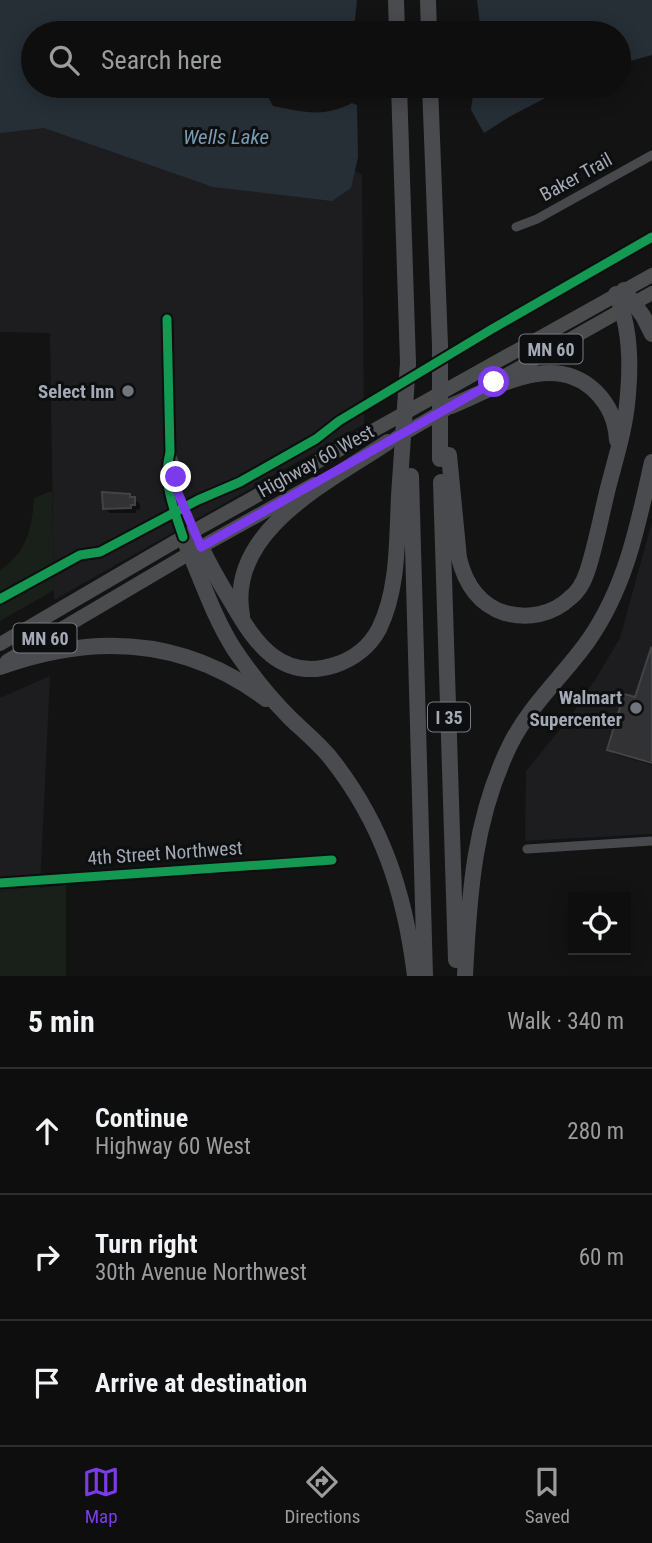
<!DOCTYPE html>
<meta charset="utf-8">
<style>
:root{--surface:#0e0e0e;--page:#1c1c1c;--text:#f1f3f6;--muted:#9b9c9e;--line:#2e2e2e;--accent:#7c3aed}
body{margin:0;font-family:"Roboto Condensed",sans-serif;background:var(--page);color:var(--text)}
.controls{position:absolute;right:21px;bottom:21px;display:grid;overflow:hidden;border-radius:0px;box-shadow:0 4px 18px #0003}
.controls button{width:63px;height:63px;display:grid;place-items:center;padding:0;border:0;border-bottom:2px solid var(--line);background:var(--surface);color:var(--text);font:35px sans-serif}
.stop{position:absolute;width:21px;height:21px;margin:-16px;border:5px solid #7c3aed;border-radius:50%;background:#fff}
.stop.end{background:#7c3aed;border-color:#fff;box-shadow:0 2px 7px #0008}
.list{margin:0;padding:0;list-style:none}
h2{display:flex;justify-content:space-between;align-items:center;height:91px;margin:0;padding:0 28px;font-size:30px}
h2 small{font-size:23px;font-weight:400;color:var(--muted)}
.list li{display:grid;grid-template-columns:46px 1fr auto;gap:21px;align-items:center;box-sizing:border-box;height:126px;padding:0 28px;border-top:2px solid var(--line)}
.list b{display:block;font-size:26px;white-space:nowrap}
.list p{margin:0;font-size:23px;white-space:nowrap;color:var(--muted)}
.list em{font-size:23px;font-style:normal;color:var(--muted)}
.icon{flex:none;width:38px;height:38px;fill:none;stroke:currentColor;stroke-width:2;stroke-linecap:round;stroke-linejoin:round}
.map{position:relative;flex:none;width:652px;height:976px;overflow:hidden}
.search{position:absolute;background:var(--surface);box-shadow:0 4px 18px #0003;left:21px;right:21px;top:21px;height:77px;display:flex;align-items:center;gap:18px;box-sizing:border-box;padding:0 24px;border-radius:38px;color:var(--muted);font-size:26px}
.sheet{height:469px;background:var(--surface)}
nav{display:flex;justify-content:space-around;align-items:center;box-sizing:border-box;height:98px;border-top:2px solid var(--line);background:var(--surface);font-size:19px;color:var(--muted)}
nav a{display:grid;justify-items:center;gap:4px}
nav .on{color:var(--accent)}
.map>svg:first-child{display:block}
</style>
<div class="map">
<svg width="652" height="976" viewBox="0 0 652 976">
<rect width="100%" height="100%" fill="#131313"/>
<g fill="#1d1d1f">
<path d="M 216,112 L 362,174 L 364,424 L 54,600 L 50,333 L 0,332 L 0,118 Z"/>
<path d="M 652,522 L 652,834 L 525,841 L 526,771 L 570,717 L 595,680 L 620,638 Z"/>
<path d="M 50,676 L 40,889 L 0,892 L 0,698 Z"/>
</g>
<g fill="#19201a">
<path d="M 52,491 L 54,590 L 0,621 L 0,570 C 27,553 32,528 34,498 Z"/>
<path d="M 66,885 L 66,976 L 0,976 L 0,892 Z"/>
</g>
<g fill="#262f36">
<path d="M 0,0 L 357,0 L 355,20 L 347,33 L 33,33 L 33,86 L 262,86 L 273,106 C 304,112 323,118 352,103 L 357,105 L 358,157 L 351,188 L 332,201 L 213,187 L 44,128 L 0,133 Z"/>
<path d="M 477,0 L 652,0 L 652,55 L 619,64 L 619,33 L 481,33 Z"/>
<path d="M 474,86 L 568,86 L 509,117 L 484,133 L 471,110 Z"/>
</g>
<g fill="#0007">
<path d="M 130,496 L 140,504 L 140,509 L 136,510 L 136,513 L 110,513 L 104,508 Z"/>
<path d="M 652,650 L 652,765 L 614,754 L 609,749 L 636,700 Z"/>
</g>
<g fill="#323234" stroke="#424347" stroke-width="2">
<path d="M 102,492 L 130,494 L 130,497 L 135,497 L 135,505 L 131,505 L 131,508 L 103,509 Z"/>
<path d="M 651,648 L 652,649 L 652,763 L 607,750 L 624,694 L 635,697 Z"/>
</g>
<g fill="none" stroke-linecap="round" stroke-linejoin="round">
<g stroke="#47494c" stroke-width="9">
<path d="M 516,227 L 537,219 L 652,155"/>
<path d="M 167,319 L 170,452 C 162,482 174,509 183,537"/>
<path d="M 170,452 L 175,464 L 178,493 L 201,547"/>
<path d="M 527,849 L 652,841"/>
<path d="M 0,883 L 332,860"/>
</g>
<g stroke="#4a4c4e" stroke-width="14">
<path d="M 496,381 L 652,293"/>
<path d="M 396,438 L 448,408"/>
<path d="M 0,644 L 183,537 L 652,275"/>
<path d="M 7,661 L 190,553 L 314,484"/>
</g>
<g stroke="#4a4b4e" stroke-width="16">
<path d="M 396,0 L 397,33"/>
<path d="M 428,0 L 429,33"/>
<path d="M 399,86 L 408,363"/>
<path d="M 430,86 L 440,345"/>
<path d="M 624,290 L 643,316 L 652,334"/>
<path d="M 451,406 C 495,388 554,350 596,392 C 609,405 616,422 617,440"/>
<path d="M 449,455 L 459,558 C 465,583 479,605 505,613 C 528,619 552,615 570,598 C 578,592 584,581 587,572 C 596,545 601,516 608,488 C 616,457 626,426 628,394 C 631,361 630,325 616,294"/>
<path d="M 411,476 L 425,976"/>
<path d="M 441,482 L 456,960"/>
<path d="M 183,537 C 200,575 212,614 234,649 C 250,673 270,698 291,719 C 304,731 318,743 329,756 C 382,822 405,893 415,976"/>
<path d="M 201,547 C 210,566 221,585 232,603 C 255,643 281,682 335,665 C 354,659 370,646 379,629 C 401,584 396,529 400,481"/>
<path d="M 242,615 C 226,531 330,481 388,442"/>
<path d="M 0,667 C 94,633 184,637 266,699"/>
<path d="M 465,976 C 469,894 474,817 511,743 C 531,704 563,676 588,641 C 626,587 638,525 652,462"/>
</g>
<g stroke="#4a4b4e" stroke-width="16">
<path d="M 440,345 L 440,459"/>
<path d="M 400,481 L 408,363"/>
</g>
<g stroke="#0d0e0f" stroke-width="13">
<g id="cycleway">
<path d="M 167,319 L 170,452 C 162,482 174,509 183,537"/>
<path d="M 0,599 L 80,555 L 100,552 L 198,500 L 240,482 L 316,439 L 339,421 L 492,329 L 652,237"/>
<path d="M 0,883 L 332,860"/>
</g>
</g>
<use href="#cycleway" stroke="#139951" stroke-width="9"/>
</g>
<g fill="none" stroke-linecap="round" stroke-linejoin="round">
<path stroke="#7c3aed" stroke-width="9" d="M 176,477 L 178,493 L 201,547 L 494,382"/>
</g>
<g fill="#71757d" stroke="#0d0e0f" stroke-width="2.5">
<circle cx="128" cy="391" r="7"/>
<circle cx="636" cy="708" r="7"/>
</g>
<g text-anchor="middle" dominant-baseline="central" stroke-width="6" stroke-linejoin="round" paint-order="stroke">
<g fill="#0d0e0f" stroke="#767b84" stroke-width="2">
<rect x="519.5" y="334.5" width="63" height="29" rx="5"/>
<rect x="13.5" y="623.5" width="63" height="29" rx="5"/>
<rect x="428" y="702.5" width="42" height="29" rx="5"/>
</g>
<g font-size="18" font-weight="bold" fill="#a3aab6">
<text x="551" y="349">MN 60</text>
<text x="45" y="638">MN 60</text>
<text x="449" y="717">I 35</text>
</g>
<g font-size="19" fill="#a3aab6" stroke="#0d0e0f">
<text transform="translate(576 177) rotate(-29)">Baker Trail</text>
<text transform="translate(316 461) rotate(-29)">Highway 60 West</text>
<text transform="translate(165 853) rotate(-4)">4th Street Northwest</text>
</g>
<g font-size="19" font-weight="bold" fill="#a3aab6" stroke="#0d0e0f" text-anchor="end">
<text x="114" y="391">Select Inn</text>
<text x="622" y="697">Walmart<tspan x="622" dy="22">Supercenter</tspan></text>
</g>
<g font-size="21" font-style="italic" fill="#779bb3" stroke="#0d0e0f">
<text x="226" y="137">Wells Lake</text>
</g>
</g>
</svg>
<div class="controls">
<button><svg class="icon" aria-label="locate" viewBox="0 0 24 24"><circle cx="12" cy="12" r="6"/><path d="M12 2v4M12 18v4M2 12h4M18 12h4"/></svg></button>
</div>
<div class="stop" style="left:494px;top:382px"></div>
<div class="stop end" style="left:176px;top:477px"></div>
<div class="search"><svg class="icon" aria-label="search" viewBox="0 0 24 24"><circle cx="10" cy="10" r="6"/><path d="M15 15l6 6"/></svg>Search here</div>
</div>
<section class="sheet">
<h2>5 min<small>Walk · 340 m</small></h2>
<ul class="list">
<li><svg class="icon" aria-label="ahead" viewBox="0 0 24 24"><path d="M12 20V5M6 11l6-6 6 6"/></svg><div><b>Continue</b><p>Highway 60 West</p></div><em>280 m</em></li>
<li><svg class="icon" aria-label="right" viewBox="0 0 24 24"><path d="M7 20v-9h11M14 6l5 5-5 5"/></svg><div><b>Turn right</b><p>30th Avenue Northwest</p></div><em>60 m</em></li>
<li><svg class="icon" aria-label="arrive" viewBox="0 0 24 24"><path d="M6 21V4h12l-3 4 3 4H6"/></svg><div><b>Arrive at destination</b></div></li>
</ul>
</section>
<nav>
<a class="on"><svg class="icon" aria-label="map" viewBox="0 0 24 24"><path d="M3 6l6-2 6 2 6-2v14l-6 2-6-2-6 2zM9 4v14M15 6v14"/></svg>Map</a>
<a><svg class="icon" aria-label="directions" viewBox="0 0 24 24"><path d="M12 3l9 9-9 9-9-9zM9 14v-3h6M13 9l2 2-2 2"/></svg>Directions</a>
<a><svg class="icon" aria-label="saved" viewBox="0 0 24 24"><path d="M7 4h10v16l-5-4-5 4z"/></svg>Saved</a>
</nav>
